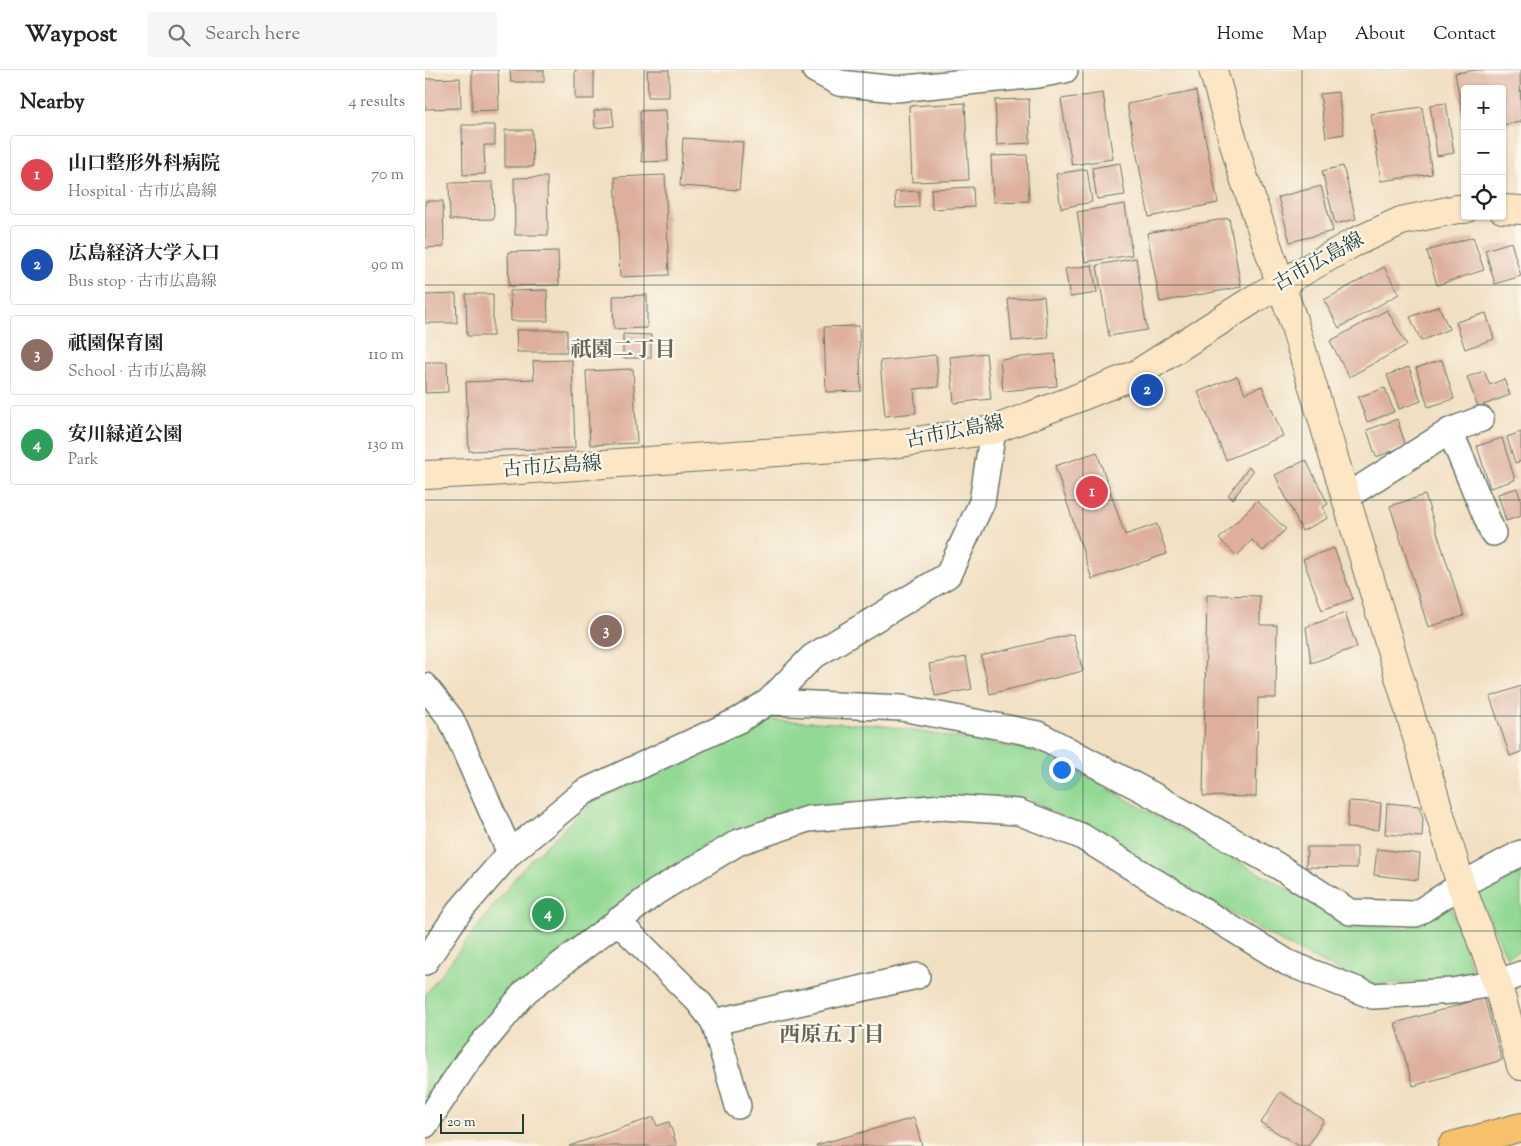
<!DOCTYPE html>
<meta charset="utf-8">
<style>
:root{--surface:#fff;--page:#f6f6f6;--text:#222;--muted:#767676;--line:#e0e0e0;--accent:#ea580c}
body{margin:0;font-family:"Sorts Mill Goudy","Noto Serif JP",serif;background:var(--page);color:var(--text)}
.controls{position:absolute;right:15px;top:15px;display:grid;overflow:hidden;border-radius:5px;box-shadow:0 1px 4px #0004}
.controls button{width:45px;height:45px;display:grid;place-items:center;padding:0;border:0;border-bottom:1px solid var(--line);background:var(--surface);color:var(--text);font:25px sans-serif}
.scale{position:absolute;left:15px;bottom:12px;width:84px;box-sizing:border-box;padding-left:5px;border:2px solid #1f3d34;border-top:0;font-size:14px;line-height:18px;white-space:nowrap;color:#1f3d34;-webkit-text-stroke:4px #fbf7ec;paint-order:stroke}
.you{position:absolute;left:636px;top:699px;width:18px;height:18px;margin:-12px;border:4px solid #fff;border-radius:50%;background:#1a73e8;box-shadow:0 0 0 8px #1a73e833}
.badge{display:grid;place-items:center;width:32px;height:32px;border-radius:50%;background:var(--accent);color:#fff;font-size:16px;font-weight:700}
.pin{position:absolute;translate:-50% -50%;border:2px solid #fff;box-shadow:0 1px 5px #0006}
.list{margin:0;padding:0;list-style:none}
h2{display:flex;justify-content:space-between;align-items:center;height:65px;margin:0;padding:0 20px;font-size:21px}
h2 small{font-size:16px;font-weight:400;color:var(--muted)}
.list li{display:grid;grid-template-columns:32px 1fr auto;gap:15px;align-items:center;box-sizing:border-box;height:80px;margin:0 10px 10px;padding:0 10px;border:1px solid var(--line);border-radius:5px}
.list b{display:block;font-size:19px;white-space:nowrap}
.list p{margin:0;font-size:16px;white-space:nowrap;color:var(--muted)}
.list em{font-size:16px;font-style:normal;color:var(--muted)}
.icon{flex:none;width:28px;height:28px;fill:none;stroke:currentColor;stroke-width:2;stroke-linecap:round;stroke-linejoin:round}
.map{position:relative;flex:none;width:1096px;height:1076px;overflow:hidden}
header{display:flex;align-items:center;gap:30px;box-sizing:border-box;height:70px;padding:0 25px;background:var(--surface);border-bottom:1px solid var(--line)}
header strong{font-size:24px}
nav{display:flex;gap:28px;margin-inline-start:auto;font-size:18px}
.search{width:350px;height:45px;background:var(--page);display:flex;align-items:center;gap:12px;box-sizing:border-box;padding:0 18px;border-radius:5px;color:var(--muted);font-size:19px}
main{display:flex}
aside{flex:1;background:var(--surface)}
.map>svg:first-child{display:block}
</style>
<header>
<strong>Waypost</strong>
<div class="search"><svg class="icon" aria-label="search" viewBox="0 0 24 24"><circle cx="10" cy="10" r="6"/><path d="M15 15l6 6"/></svg>Search here</div>
<nav><a>Home</a><a>Map</a><a>About</a><a>Contact</a></nav>
</header>
<main>
<aside>
<h2>Nearby<small>4 results</small></h2>
<ul class="list">
<li><span class="badge" style="background:#e0444e">1</span><div><b>山口整形外科病院</b><p>Hospital · 古市広島線</p></div><em>70 m</em></li>
<li><span class="badge" style="background:#1a4fb4">2</span><div><b>広島経済大学入口</b><p>Bus stop · 古市広島線</p></div><em>90 m</em></li>
<li><span class="badge" style="background:#8d6e63">3</span><div><b>祇園保育園</b><p>School · 古市広島線</p></div><em>110 m</em></li>
<li><span class="badge" style="background:#2e9e5b">4</span><div><b>安川緑道公園</b><p>Park</p></div><em>130 m</em></li>
</ul>
</aside>
<div class="map">
<svg width="1096" height="1076" viewBox="0 0 1096 1076">
<rect width="100%" height="100%" fill="#fbf7ec"/>
<filter id="ink" filterUnits="userSpaceOnUse"><feTurbulence type="fractalNoise" baseFrequency=".02" numOctaves="2"/><feDisplacementMap in="SourceGraphic" scale="10" xChannelSelector="R" yChannelSelector="G"/><feConvolveMatrix kernelMatrix="1 2 1 2 8 2 1 2 1" color-interpolation-filters="sRGB"/></filter>
<filter id="wash" filterUnits="userSpaceOnUse"><feTurbulence type="fractalNoise" baseFrequency=".0096" numOctaves="4" result="noise"/><feDisplacementMap in="SourceGraphic" scale="20" xChannelSelector="R" yChannelSelector="G"/><feGaussianBlur stdDeviation="1.12" result="paint"/><feColorMatrix in="noise" values="0 0 0 0 0 0 0 0 0 0 0 0 0 0 0 0 0 1.4 0 .05"/><feComposite in="paint" operator="in"/></filter>
<g filter="url(#wash)">
<rect width="100%" height="100%" fill="#f1dfc1"/>
<g fill="#92d993" stroke="#588b64">
<path d="M 345,650 L 455,655 L 617,682 L 923,853 L 981,859 L 1025,835 L 1050,908 L 944,915 L 869,879 L 603,728 L 443,728 L 317,759 L 225,812 L 0,1041 L 0,925 L 97,799 L 165,733 Z"/>
<path d="M 1096,798 L 1096,880 L 1082,887 L 1052,821 Z"/>
</g>
<g id="blocks">
<g fill="#ddaf9c">
<path d="M 47,0 L 73,0 L 74,40 L 47,41 Z"/>
<path d="M 85,0 L 119,0 L 119,12 L 86,12 Z"/>
<rect x="150" y="0" width="19" height="29"/>
<path d="M 222,0 L 244,0 L 244,27 L 223,27 Z"/>
<path d="M 1051,0 L 1095,0 L 1096,52 L 1077,55 L 1077,19 L 1040,19 L 1039,52 L 1030,3 Z"/>
<path d="M 35,8 L 36,38 L 0,39 L 0,9 Z"/>
<path d="M 771,21 L 793,133 L 724,147 L 702,34 Z"/>
<path d="M 913,22 L 919,64 L 901,67 L 895,24 Z"/>
<path d="M 678,23 L 688,89 L 647,95 L 636,29 Z"/>
<path d="M 604,29 L 605,73 L 572,75 L 570,30 Z"/>
<path d="M 540,33 L 544,110 L 487,112 L 484,36 Z"/>
<path d="M 1021,33 L 1029,83 L 1012,86 L 1005,35 Z"/>
<path d="M 997,37 L 1007,104 L 956,111 L 946,44 Z"/>
<path d="M 187,38 L 189,56 L 170,58 L 169,41 Z"/>
<path d="M 241,40 L 243,91 L 217,92 L 215,41 Z"/>
<path d="M 37,55 L 70,55 L 70,75 L 59,75 L 60,104 L 38,105 Z"/>
<path d="M 80,60 L 107,60 L 108,97 L 80,97 Z"/>
<path d="M 258,68 L 318,72 L 314,120 L 255,116 Z"/>
<path d="M 602,85 L 604,131 L 568,132 L 566,86 Z"/>
<path d="M 695,93 L 700,125 L 672,129 L 667,98 Z"/>
<path d="M 918,96 L 931,149 L 910,154 L 897,101 Z"/>
<path d="M 662,99 L 667,132 L 636,138 L 631,104 Z"/>
<path d="M 240,105 L 244,205 L 195,207 L 190,107 Z"/>
<path d="M 122,107 L 123,165 L 90,165 L 89,108 Z"/>
<path d="M 68,112 L 69,149 L 25,150 L 24,113 Z"/>
<path d="M 896,116 L 908,161 L 865,172 L 853,127 Z"/>
<path d="M 548,117 L 549,137 L 507,139 L 506,119 Z"/>
<path d="M 494,121 L 494,137 L 471,138 L 470,122 Z"/>
<path d="M 0,131 L 18,131 L 19,177 L 0,178 Z"/>
<path d="M 700,134 L 707,185 L 660,192 L 652,142 Z"/>
<path d="M 804,148 L 816,217 L 735,232 L 722,163 Z"/>
<path d="M 1048,167 L 1059,200 L 1012,215 L 1002,181 Z"/>
<path d="M 1086,172 L 1096,206 L 1070,214 L 1060,180 Z"/>
<path d="M 133,181 L 134,215 L 84,216 L 83,182 Z"/>
<path d="M 711,188 L 722,260 L 684,266 L 672,195 Z"/>
<path d="M 667,195 L 672,223 L 645,227 L 640,199 Z"/>
<path d="M 959,197 L 974,224 L 914,258 L 899,230 Z"/>
<path d="M 122,220 L 123,251 L 86,251 L 85,221 Z"/>
<path d="M 31,224 L 32,253 L 0,253 L 0,225 Z"/>
<path d="M 41,224 L 68,224 L 68,266 L 42,266 Z"/>
<path d="M 222,225 L 222,258 L 189,259 L 188,226 Z"/>
<path d="M 619,226 L 623,268 L 587,271 L 583,229 Z"/>
<path d="M 1014,236 L 1024,259 L 996,271 L 985,247 Z"/>
<path d="M 962,240 L 982,275 L 924,307 L 905,271 Z"/>
<path d="M 1061,243 L 1069,269 L 1040,279 L 1031,252 Z"/>
<path d="M 434,256 L 436,321 L 401,322 L 399,257 Z"/>
<path d="M 91,260 L 142,260 L 142,282 L 92,282 Z"/>
<path d="M 198,264 L 226,265 L 226,288 L 198,288 Z"/>
<path d="M 561,283 L 566,329 L 529,333 L 525,287 Z"/>
<path d="M 630,284 L 632,316 L 578,321 L 575,289 Z"/>
<path d="M 511,285 L 514,317 L 489,319 L 491,343 L 460,346 L 455,291 Z"/>
<path d="M 147,290 L 150,378 L 44,381 L 41,312 L 109,309 L 108,291 Z"/>
<path d="M 1017,290 L 1029,329 L 1003,337 L 991,298 Z"/>
<path d="M 0,292 L 22,292 L 23,322 L 0,323 Z"/>
<path d="M 984,297 L 996,331 L 974,339 L 962,305 Z"/>
<path d="M 208,299 L 212,373 L 165,375 L 161,301 Z"/>
<path d="M 1059,301 L 1065,315 L 1079,309 L 1085,325 L 1053,337 L 1042,307 Z"/>
<path d="M 812,306 L 820,323 L 837,316 L 858,366 L 801,390 L 773,322 Z"/>
<path d="M 960,318 L 969,342 L 942,352 L 933,327 Z"/>
<path d="M 972,349 L 981,376 L 951,387 L 942,360 Z"/>
<path d="M 1096,362 L 1096,391 L 1090,393 L 1082,367 Z"/>
<path d="M 1077,368 L 1090,410 L 1065,418 L 1052,376 Z"/>
<path d="M 672,382 L 700,465 L 732,454 L 742,484 L 667,509 L 630,396 Z"/>
<path d="M 881,390 L 903,434 L 898,437 L 903,448 L 877,461 L 850,405 Z"/>
<path d="M 824,397 L 828,401 L 808,429 L 803,425 Z"/>
<path d="M 1092,418 L 1096,431 L 1096,446 L 1081,451 L 1073,424 Z"/>
<path d="M 1000,425 L 1039,546 L 1003,557 L 965,436 Z"/>
<path d="M 832,431 L 861,459 L 838,481 L 827,470 L 812,486 L 794,469 Z"/>
<path d="M 909,478 L 928,529 L 897,540 L 878,489 Z"/>
<path d="M 782,525 L 835,526 L 835,555 L 852,555 L 851,628 L 833,628 L 831,727 L 778,726 Z"/>
<path d="M 920,543 L 932,577 L 886,593 L 881,557 Z"/>
<path d="M 648,564 L 658,601 L 565,624 L 556,586 Z"/>
<path d="M 541,587 L 547,619 L 510,626 L 504,594 Z"/>
<path d="M 1096,616 L 1096,682 L 1085,686 L 1065,627 Z"/>
<path d="M 924,731 L 956,733 L 954,760 L 922,758 Z"/>
<path d="M 962,733 L 994,736 L 998,748 L 997,767 L 960,764 Z"/>
<path d="M 882,777 L 932,777 L 932,798 L 881,797 Z"/>
<path d="M 952,779 L 995,784 L 993,810 L 949,805 Z"/>
<path d="M 1059,928 L 1077,990 L 988,1016 L 970,953 Z"/>
<path d="M 855,1022 L 899,1050 L 883,1076 L 874,1076 L 836,1053 Z"/>
<path d="M 229,1047 L 232,1056 L 244,1052 L 252,1076 L 144,1076 Z"/>
<path d="M 489,1048 L 497,1076 L 391,1076 L 391,1075 Z"/>
</g>
</g>
</g>
<g filter="url(#ink)">
<use href="#blocks" fill-opacity="0" stroke="#687665" stroke-width="1"/>
<g fill="none" stroke-linecap="round" stroke-linejoin="round">
<g stroke="#687665" stroke-width="28">
<g id="street">
<path d="M 390,0 L 414,13 L 471,19 L 613,5 L 640,0"/>
<path d="M 1025,361 L 1068,463"/>
<path d="M 920,425 L 932,420 L 1025,361 L 1056,349"/>
<path d="M 0,616 L 26,649 L 85,783"/>
<path d="M 343,632 L 387,587 L 523,505 L 557,432 L 568,360"/>
<path d="M 192,851 L 273,931 L 289,952 L 492,906"/>
<path d="M 0,892 L 33,843 L 85,783 L 159,722 L 314,650 L 343,632 L 477,638 L 613,664 L 724,723 L 853,796 L 925,842 L 991,844 L 1036,815 L 1096,783"/>
<path d="M 289,952 L 313,1036"/>
<path d="M 0,1055 L 42,992 L 101,921 L 231,822 L 314,772 L 383,749 L 517,737 L 593,742 L 656,766 L 863,893 L 948,926 L 1027,921 L 1072,913 L 1096,904"/>
</g>
</g>
<g stroke="#687665" stroke-width="30">
<g id="secondary">
<path d="M 788,0 L 817,102 L 868,250 L 1036,815 L 1072,913 L 1096,996"/>
<path d="M 1077,139 L 1096,140"/>
<path d="M 0,405 L 64,402 L 468,374 L 568,360 L 645,331 L 712,304 L 829,229 L 928,173 L 976,151 L 1032,139 L 1040,139"/>
</g>
</g>
<g stroke="#687665" stroke-width="30">
<path id="highway" d="M 1027,1076 L 1096,1057"/>
</g>
<use href="#street" stroke="#fff" stroke-width="25"/>
<use href="#secondary" stroke="#fce6c4" stroke-width="28"/>
<use href="#highway" stroke="#f7c06b" stroke-width="28"/>
</g>
</g>
<path fill="none" stroke="#1f3d34" stroke-width="1" stroke-opacity="0.55" d="M 219,0 L 219,1076M 438,0 L 438,1076M 658,0 L 658,1076M 877,0 L 877,1076M 0,215 L 1096,215M 0,430 L 1096,430M 0,646 L 1096,646M 0,861 L 1096,861"/>
<g text-anchor="middle" dominant-baseline="central" stroke-width="4.5" stroke-linejoin="round" paint-order="stroke">
<g font-size="20" fill="#1f3d34" stroke="#fbf7ec">
<text transform="translate(894 193) rotate(-29)">古市広島線</text>
<text transform="translate(530 363) rotate(-11)">古市広島線</text>
<text transform="translate(127 398) rotate(-4)">古市広島線</text>
</g>
<g font-size="21" font-weight="bold" fill="#626558" stroke="#fbf7ec">
<text x="198" y="281">祇園二丁目</text>
<text x="407" y="966">西原五丁目</text>
</g>
</g>
</svg>
<div class="controls">
<button>+</button>
<button>−</button>
<button><svg class="icon" aria-label="locate" viewBox="0 0 24 24"><circle cx="12" cy="12" r="6"/><path d="M12 2v4M12 18v4M2 12h4M18 12h4"/></svg></button>
</div>
<div class="scale">20 m</div>
<div class="you"></div>
<div class="pin badge" style="left:667px;top:422px;background:#e0444e">1</div>
<div class="pin badge" style="left:722px;top:320px;background:#1a4fb4">2</div>
<div class="pin badge" style="left:181px;top:561px;background:#8d6e63">3</div>
<div class="pin badge" style="left:123px;top:844px;background:#2e9e5b">4</div>
</div>
</main>
